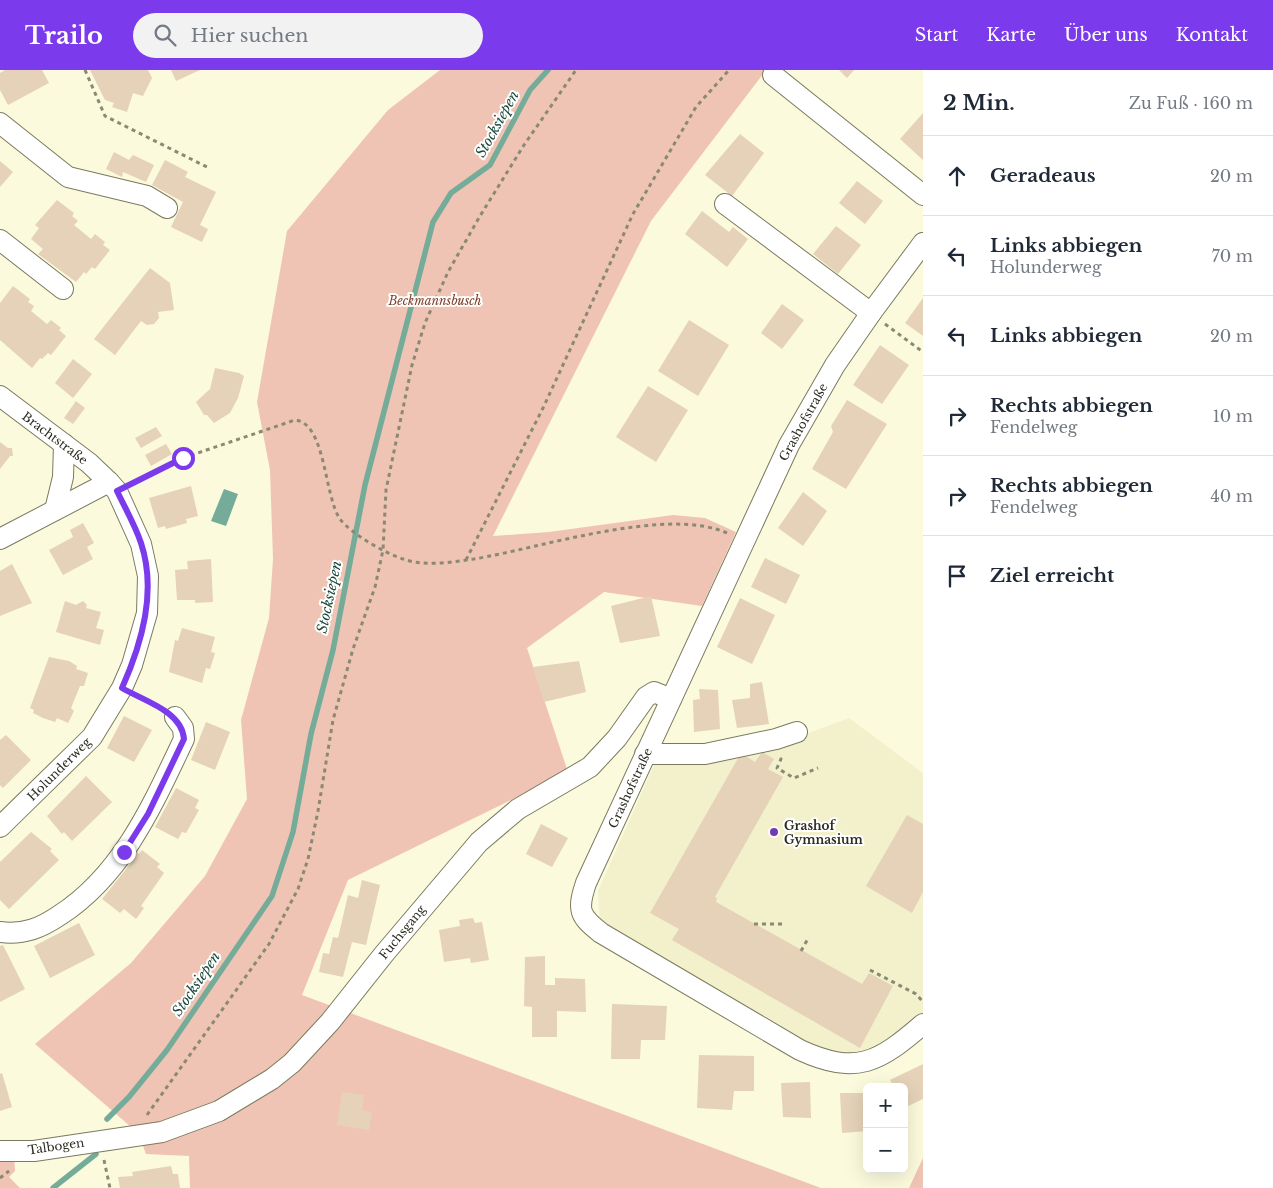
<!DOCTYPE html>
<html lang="de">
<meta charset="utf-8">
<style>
:root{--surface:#fff;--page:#f2f2f3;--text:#1f2937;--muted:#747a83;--line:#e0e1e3;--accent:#7c3aed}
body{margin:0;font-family:"Libre Baskerville",serif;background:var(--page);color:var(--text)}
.controls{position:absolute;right:15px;bottom:15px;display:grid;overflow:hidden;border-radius:8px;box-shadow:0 5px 20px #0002}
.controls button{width:45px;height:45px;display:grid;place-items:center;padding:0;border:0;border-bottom:1px solid var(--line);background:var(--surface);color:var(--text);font:25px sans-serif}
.stop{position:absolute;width:15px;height:15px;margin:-11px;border:4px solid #7c3aed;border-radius:50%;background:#fff}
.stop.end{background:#7c3aed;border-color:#fff;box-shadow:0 1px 5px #0008}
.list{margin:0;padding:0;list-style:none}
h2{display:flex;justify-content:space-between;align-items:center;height:65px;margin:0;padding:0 20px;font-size:21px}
h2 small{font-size:16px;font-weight:400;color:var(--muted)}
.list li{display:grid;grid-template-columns:32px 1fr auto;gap:15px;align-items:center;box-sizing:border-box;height:80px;padding:0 20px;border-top:1px solid var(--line)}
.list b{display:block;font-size:19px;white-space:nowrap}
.list p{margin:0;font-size:16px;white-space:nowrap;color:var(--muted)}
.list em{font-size:16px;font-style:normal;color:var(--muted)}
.icon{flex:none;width:28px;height:28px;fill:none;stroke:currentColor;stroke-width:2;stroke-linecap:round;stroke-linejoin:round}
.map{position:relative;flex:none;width:923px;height:1118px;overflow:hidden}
header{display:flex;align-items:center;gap:30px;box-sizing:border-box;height:70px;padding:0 25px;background:var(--accent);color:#fff}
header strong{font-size:24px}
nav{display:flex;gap:28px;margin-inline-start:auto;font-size:18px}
.search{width:350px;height:45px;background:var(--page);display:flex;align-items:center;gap:12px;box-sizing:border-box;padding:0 18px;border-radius:28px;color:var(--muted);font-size:19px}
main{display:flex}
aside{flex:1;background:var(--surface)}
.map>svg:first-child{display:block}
</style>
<header>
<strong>Trailo</strong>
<div class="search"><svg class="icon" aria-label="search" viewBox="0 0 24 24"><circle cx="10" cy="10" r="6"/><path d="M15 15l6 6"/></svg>Hier suchen</div>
<nav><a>Start</a><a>Karte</a><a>Über uns</a><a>Kontakt</a></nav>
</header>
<main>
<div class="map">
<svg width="923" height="1118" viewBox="0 0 923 1118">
<rect width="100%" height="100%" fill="#fbfadc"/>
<path fill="#f2f1cb" d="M 849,648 L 923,703 L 923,945 L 881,977 L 826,989 L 600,853 L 598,821 L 654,695 L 705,688 L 803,665 Z"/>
<g fill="#f0c4b4">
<path d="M 440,0 L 766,0 L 651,151 L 493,466 L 549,462 L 673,445 L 705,448 L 736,462 L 702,536 L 604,522 L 527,578 L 568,702 L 348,810 L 302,925 L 821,1118 L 190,1118 L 189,1086 L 146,1084 L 138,1063 L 35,974 L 131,893 L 205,806 L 247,729 L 241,650 L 269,548 L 273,489 L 270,400 L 257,332 L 287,161 L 388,40 Z"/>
<path d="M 0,1084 L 14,1084 L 15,1101 L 9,1107 L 20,1118 L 0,1118 Z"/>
<path d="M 923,1088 L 923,1118 L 909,1118 Z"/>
</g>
<path fill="#74ac99" d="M 224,419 L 238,424 L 226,456 L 211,451 Z"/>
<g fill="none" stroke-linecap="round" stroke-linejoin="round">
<g stroke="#74ac99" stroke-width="5.5">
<path d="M 107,1049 L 129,1027 L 167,980 L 272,826 L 293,762 L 311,664 L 333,580 L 365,415 L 433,152 L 451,123 L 490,95 L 530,20 L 548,0"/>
<path d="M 53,1118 L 96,1084"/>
</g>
</g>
<g fill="#e5d2b9">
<path d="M 5,0 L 42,0 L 49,13 L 8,35 L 0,20 L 0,3 Z"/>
<path d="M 90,0 L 148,0 L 152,8 L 143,26 L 133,23 L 127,42 L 112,37 L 114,33 L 105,30 Z"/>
<path d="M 171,0 L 200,0 L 176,11 Z"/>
<path d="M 839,0 L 854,0 L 847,8 Z"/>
<path d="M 923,43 L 923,90 L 900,69 Z"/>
<path d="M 740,64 L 764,83 L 732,126 L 705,105 Z"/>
<path d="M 114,82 L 129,90 L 133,85 L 154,95 L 146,112 L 123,102 L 122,107 L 106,99 Z"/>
<path d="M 165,90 L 188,102 L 185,107 L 216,122 L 200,155 L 208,159 L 202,172 L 171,157 L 183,132 L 152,115 Z"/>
<path d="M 0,91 L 13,102 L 0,117 Z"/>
<path d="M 857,111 L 883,131 L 865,154 L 839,133 Z"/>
<path d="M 57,130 L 74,143 L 72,146 L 78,151 L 74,155 L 91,169 L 95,164 L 105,172 L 103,175 L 110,180 L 95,199 L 92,197 L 86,204 L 84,202 L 76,212 L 38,184 L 43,179 L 31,169 L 39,158 L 35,155 Z"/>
<path d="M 702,141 L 729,162 L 733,157 L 748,169 L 727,197 L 685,164 Z"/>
<path d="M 836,156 L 861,175 L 838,204 L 813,184 Z"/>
<path d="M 150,198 L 170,213 L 174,240 L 158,242 L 159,248 L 154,254 L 147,255 L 141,251 L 115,285 L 94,269 Z"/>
<path d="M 13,216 L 30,229 L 28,232 L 34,236 L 31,241 L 47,254 L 51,250 L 61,258 L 59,260 L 66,266 L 51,285 L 48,283 L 42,289 L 40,288 L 32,298 L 0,270 L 0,233 Z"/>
<path d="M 923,228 L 923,266 L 905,253 Z"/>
<path d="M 782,234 L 804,250 L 782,279 L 761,263 Z"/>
<path d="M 689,250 L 729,275 L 698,326 L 658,301 Z"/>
<path d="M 880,275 L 909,295 L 882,334 L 853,315 Z"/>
<path d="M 73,289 L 92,304 L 73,328 L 55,313 Z"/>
<path d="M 215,298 L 239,303 L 244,306 L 238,328 L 230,343 L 214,353 L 207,345 L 204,345 L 196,332 L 210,319 Z"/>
<path d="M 648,316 L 688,340 L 656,392 L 616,367 Z"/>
<path d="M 847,330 L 887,354 L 846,419 L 812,399 L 833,362 L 831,356 Z"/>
<path d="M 76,331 L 85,338 L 73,354 L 64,348 Z"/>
<path d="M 156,357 L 162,366 L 141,378 L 135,368 Z"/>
<path d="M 0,372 L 8,378 L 12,378 L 13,386 L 10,386 L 0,399 Z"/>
<path d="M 166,374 L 172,384 L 151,396 L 145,385 Z"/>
<path d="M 191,416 L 198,446 L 186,449 L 187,453 L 166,459 L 165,456 L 158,458 L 149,428 Z"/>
<path d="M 803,422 L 827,441 L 803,476 L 778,458 Z"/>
<path d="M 83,453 L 94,473 L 87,477 L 93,489 L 63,505 L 49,480 L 73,467 L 70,460 Z"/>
<path d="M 765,488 L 800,505 L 786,534 L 751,517 Z"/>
<path d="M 211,489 L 213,532 L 195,533 L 195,530 L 177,530 L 175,500 L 188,499 L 187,491 Z"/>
<path d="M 12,494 L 32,533 L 0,546 L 0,501 Z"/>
<path d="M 651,526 L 660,566 L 620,573 L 611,536 Z"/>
<path d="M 740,528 L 775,545 L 752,594 L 717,577 Z"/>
<path d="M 65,531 L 76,535 L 83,531 L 87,535 L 86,538 L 101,542 L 96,558 L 104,560 L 100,575 L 56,562 Z"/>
<path d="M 182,558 L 215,567 L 211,582 L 215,583 L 210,599 L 206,598 L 202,613 L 169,602 L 175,570 L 178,571 Z"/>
<path d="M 49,587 L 69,591 L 77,596 L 76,599 L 88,603 L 84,616 L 80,616 L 71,638 L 74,641 L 68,653 L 57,648 L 55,652 L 43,648 L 33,643 L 34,640 L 30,638 Z"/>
<path d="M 579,591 L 586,622 L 544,632 L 533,597 Z"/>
<path d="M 762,612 L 769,654 L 737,658 L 732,630 L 750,628 L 750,614 Z"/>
<path d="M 699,619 L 718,620 L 720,659 L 694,662 L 693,630 L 700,629 Z"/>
<path d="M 124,646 L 152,660 L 134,692 L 107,678 Z"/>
<path d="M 206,652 L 230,662 L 215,700 L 191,690 Z"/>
<path d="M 6,665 L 31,690 L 3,718 L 0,715 L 0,670 Z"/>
<path d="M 762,682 L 774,689 L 768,699 L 783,707 L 715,827 L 717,828 L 716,832 L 862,914 L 869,903 L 893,916 L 860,978 L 672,870 L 679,859 L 650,843 L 741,683 L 755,692 Z"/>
<path d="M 86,706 L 112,732 L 72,771 L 64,762 L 62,764 L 47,746 Z"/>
<path d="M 176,718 L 199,730 L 195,738 L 199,740 L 186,763 L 182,762 L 178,769 L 155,757 Z"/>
<path d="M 907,745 L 923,754 L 923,822 L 912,843 L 866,816 Z"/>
<path d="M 541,754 L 568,768 L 552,797 L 526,784 Z"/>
<path d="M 31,762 L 52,779 L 50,781 L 59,790 L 9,839 L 0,830 L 0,792 Z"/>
<path d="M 142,780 L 160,794 L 157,797 L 164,803 L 141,836 L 144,838 L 136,849 L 124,839 L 120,843 L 102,829 L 131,793 L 129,791 L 136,782 L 139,784 Z"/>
<path d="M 362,810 L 380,815 L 366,875 L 352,872 L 343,907 L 319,902 L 323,883 L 329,884 L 333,867 L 338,868 L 348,825 L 358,828 Z"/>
<path d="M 473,848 L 475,853 L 482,852 L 489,890 L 471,893 L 470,888 L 444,892 L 439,860 L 460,856 L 459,850 Z"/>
<path d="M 79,853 L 95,885 L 50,908 L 34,876 Z"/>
<path d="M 3,875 L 25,919 L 0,932 L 0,876 Z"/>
<path d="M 545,886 L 545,915 L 555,915 L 555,908 L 585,909 L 586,942 L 557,941 L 557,967 L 532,967 L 532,937 L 524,936 L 525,887 Z"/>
<path d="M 612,934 L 667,936 L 665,970 L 641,970 L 640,989 L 611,989 Z"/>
<path d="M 699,985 L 754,986 L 754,1021 L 734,1021 L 732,1040 L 697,1038 Z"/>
<path d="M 923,994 L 923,1029 L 904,1038 L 904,1017 L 894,1017 L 890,1010 Z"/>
<path d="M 2,1003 L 12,1037 L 0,1041 L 0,1004 Z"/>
<path d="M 810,1012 L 811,1048 L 783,1047 L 781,1013 Z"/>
<path d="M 342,1022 L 364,1025 L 362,1040 L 372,1042 L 369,1060 L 337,1055 Z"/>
<path d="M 840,1023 L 867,1023 L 867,1061 L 842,1063 Z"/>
<path d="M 171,1096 L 173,1104 L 178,1104 L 180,1118 L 120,1118 L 118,1107 L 133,1106 L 132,1102 Z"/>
</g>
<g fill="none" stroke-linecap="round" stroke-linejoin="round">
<g stroke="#7b7a5f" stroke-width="22">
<g id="minor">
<path d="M 773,5 L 923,125"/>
<path d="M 0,53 L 68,107 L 147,126 L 167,138"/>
<path d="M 725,134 L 871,243"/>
<path d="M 0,170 L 63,219"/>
<path d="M 923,173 L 871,243 L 835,295 L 789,375 L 586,813 C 577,840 579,846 601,863 L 800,980 C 857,1006 879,992 923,954"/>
<path d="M 0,326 L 89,393 L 109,412 L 117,421 L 141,474 L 148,506 L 147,543 L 132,595 L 122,618 L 92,667 L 0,757"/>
<path d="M 55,440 L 63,407 L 64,374"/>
<path d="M 0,469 L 109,412"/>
<path d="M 645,684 L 705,684 L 776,669 L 797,662"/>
<path d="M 0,862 C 24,865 41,858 60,845 C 123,804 153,734 184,669 L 183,658 L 175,647"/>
<path d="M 0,1081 L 34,1081 L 162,1062 L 219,1041 L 272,1009 L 292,993 L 330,952 L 384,884 L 479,772 L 518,739 L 590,697 L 617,668 L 646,627 L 654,622 L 671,629"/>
</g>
</g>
<g stroke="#8a8975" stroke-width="3" stroke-dasharray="4 4" stroke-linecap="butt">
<path d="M 85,0 L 105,46 L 209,98"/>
<path d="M 885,254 L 923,282"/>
<path d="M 133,413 L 183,388 L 295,350 C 326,353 324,426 340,449 C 351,464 385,483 403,489 C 426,497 451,492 474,489 C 541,478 666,436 727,463"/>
<path d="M 466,490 L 543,338 L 633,144 L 696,37 L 729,0"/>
<path d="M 138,627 L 159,638"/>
<path d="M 780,688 L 781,689 L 777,698 L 794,708 L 818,698"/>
<path d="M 754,854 L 786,854"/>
<path d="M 801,881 L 809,867"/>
<path d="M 870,900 L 916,924 L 923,932"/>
<path d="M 147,1045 L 269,874 L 298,819 L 308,789 L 318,741 L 333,650 L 353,579 L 375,517 L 383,480 L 386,420 L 412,295 L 425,253 L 448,202 L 480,146 L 524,75 L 576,0"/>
<path d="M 104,1090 L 110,1118"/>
<path d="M 0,1108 L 9,1101"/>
</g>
<use href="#minor" stroke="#fff" stroke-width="20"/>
</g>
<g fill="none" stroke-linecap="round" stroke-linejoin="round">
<path stroke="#7c3aed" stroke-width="6" d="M 124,782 L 148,744 L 184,669 C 182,641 144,631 122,618 C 142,573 157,521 141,473 C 135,455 125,438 117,421 L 183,388"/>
</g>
<circle fill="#743ab0" stroke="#fff" stroke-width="2" cx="774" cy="762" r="5"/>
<g text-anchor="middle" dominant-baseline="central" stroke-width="4" stroke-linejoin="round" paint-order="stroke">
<g font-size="12" font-style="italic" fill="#7d3e26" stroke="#fff">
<text x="435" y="230">Beckmannsbusch</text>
</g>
<g font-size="12" fill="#2d2c21" stroke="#fff">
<text transform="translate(803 352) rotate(-61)">Grashofstraße</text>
<text transform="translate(55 368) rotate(37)">Brachtstraße</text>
<text transform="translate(59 699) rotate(-45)">Holunderweg</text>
<text transform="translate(630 718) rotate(-65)">Grashofstraße</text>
<text transform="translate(402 862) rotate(-51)">Fuchsgang</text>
<text transform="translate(56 1076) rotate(-8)">Talbogen</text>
</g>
<g font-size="12" font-weight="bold" fill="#2d2c21" stroke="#fff" text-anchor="start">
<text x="784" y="755">Grashof<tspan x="784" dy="14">Gymnasium</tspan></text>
</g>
<g font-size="14" font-style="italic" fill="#18483a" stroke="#fff">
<text transform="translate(497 54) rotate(-61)">Stocksiepen</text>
<text transform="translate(329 527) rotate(-78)">Stocksiepen</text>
<text transform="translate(196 914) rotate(-56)">Stocksiepen</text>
</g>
</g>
</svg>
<div class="controls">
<button>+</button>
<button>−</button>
</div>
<div class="stop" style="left:183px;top:388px"></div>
<div class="stop end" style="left:124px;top:782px"></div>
</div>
<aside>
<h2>2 Min.<small>Zu Fuß · 160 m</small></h2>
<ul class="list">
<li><svg class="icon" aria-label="ahead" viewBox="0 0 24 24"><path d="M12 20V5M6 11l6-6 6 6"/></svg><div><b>Geradeaus</b></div><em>20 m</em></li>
<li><svg class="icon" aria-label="left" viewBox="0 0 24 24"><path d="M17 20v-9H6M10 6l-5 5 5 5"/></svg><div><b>Links abbiegen</b><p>Holunderweg</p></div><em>70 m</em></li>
<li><svg class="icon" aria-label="left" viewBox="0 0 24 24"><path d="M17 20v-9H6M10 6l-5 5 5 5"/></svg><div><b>Links abbiegen</b></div><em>20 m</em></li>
<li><svg class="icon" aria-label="right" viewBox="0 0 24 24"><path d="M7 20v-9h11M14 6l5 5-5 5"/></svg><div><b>Rechts abbiegen</b><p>Fendelweg</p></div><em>10 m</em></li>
<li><svg class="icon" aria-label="right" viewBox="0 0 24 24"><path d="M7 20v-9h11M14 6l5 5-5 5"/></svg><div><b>Rechts abbiegen</b><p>Fendelweg</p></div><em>40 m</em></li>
<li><svg class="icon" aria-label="arrive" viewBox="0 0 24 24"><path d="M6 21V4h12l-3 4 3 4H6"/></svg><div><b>Ziel erreicht</b></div></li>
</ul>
</aside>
</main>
